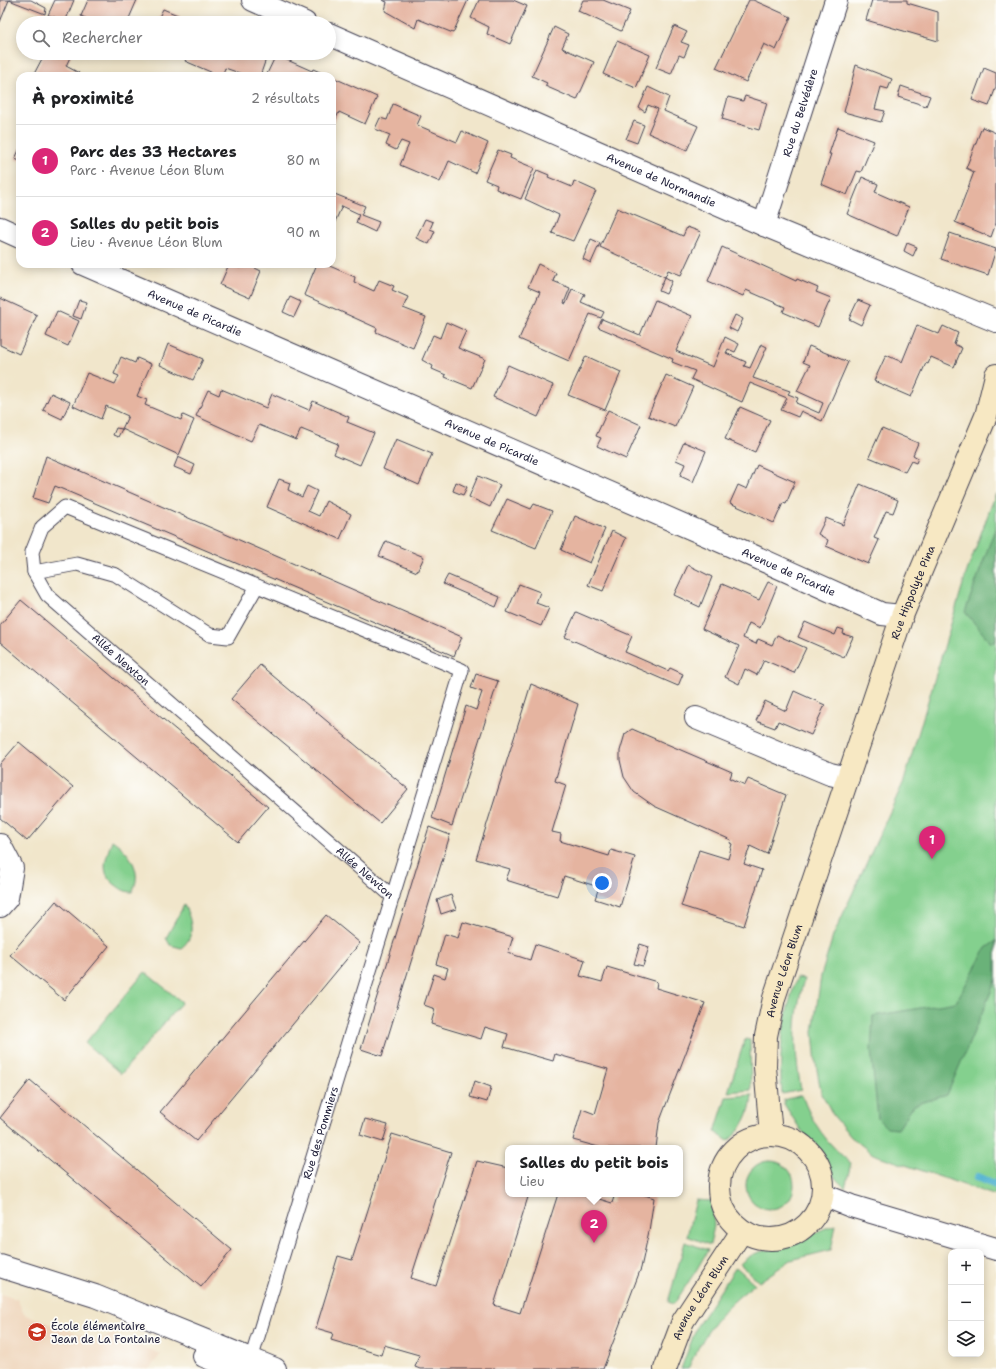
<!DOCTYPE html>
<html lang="fr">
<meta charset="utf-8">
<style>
:root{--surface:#fff;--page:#f2f2f2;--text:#202124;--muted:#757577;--line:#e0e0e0;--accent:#db2777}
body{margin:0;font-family:"Shantell Sans",sans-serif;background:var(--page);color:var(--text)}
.controls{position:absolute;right:12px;bottom:12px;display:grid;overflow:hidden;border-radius:8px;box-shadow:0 2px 10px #0003}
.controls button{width:36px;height:36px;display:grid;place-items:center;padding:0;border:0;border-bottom:1px solid var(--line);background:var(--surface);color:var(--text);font:20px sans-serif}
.you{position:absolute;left:602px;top:883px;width:14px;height:14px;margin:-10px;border:3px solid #fff;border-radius:50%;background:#1a73e8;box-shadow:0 0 0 6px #1a73e833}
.badge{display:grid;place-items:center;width:26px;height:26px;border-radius:50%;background:var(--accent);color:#fff;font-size:13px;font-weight:700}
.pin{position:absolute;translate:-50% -33px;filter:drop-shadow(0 1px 2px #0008)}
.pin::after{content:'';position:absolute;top:21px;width:14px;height:12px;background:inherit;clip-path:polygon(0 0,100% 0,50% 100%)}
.popup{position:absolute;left:505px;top:1145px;width:178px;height:52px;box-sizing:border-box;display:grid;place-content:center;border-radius:8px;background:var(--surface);filter:drop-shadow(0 1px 3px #0005);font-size:13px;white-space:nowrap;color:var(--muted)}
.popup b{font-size:15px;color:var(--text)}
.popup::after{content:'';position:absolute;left:50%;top:100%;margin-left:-8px;border:8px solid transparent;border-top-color:var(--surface)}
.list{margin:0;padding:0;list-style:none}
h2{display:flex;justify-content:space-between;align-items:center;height:52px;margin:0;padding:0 16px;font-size:17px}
h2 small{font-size:13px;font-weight:400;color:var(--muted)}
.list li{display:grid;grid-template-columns:26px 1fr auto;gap:12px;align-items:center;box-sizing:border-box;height:72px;padding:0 16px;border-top:1px solid var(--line)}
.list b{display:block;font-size:15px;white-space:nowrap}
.list p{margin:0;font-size:13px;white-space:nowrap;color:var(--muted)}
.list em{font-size:13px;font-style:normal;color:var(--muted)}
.icon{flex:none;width:22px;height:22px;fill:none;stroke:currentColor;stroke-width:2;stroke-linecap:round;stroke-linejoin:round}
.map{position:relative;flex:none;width:996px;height:1369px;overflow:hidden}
.search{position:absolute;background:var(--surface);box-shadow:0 2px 10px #0003;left:16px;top:16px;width:320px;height:44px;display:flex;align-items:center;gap:10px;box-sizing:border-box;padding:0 14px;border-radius:22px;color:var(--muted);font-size:15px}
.panel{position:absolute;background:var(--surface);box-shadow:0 2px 10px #0003;left:16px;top:72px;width:320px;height:196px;border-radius:12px}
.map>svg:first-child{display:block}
</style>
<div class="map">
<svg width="996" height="1369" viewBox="0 0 996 1369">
<rect width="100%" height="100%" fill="#fdfcf7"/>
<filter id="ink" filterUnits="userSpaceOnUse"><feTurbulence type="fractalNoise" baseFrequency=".025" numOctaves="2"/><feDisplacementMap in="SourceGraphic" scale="8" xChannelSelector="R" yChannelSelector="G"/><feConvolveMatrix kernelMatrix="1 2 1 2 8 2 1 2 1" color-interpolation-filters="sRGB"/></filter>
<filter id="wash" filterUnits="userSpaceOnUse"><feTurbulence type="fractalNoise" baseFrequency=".012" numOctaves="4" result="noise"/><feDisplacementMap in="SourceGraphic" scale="16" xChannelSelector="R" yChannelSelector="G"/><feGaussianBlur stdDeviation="0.9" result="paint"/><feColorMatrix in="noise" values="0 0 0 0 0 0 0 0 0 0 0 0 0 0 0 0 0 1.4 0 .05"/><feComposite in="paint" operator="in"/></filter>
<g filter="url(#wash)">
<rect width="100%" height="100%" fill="#f1e6cb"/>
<path fill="#efd6bc" d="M 0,1294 L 17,1299 L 24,1314 L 97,1341 L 112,1334 L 161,1354 L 149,1369 L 0,1369 Z"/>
<g fill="#84d08e" stroke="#537964">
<path d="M 996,493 L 996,1196 L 873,1154 L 851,1137 L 833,1115 L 821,1092 L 816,1064 L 813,1032 L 821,976 L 833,936 L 904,781 L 966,574 Z"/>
<path d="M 112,840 C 129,851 144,872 132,892 C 126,892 122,890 117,886 C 98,873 106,859 112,840 Z"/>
<path d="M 184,905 C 192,920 196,937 181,948 L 170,945 L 166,938 Z"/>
<path d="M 145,972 L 182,1002 L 121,1074 L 85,1043 Z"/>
<path d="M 797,978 L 804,979 C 793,1021 794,1048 801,1090 L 782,1094 C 778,1054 783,1015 797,978 Z"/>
<path d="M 745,1039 L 750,1040 L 751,1090 L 728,1092 Z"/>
<path d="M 752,1095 C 751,1113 743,1129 728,1141 L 715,1132 L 726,1097 Z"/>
<path d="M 802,1095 C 811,1122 828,1145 851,1163 L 845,1188 L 835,1178 L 821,1150 L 802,1132 L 784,1104 L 784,1100 Z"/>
<circle cx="770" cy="1185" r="24"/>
<path d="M 696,1200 L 712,1201 L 714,1226 L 710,1245 L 687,1236 Z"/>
<path d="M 836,1225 L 831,1250 L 791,1260 L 759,1282 L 740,1264 C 756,1248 769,1252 789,1245 C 805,1240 818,1229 836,1225 Z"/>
<path d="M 685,1242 L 708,1250 L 697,1269 L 674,1304 L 668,1302 Z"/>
<path d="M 736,1267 L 755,1284 C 721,1309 705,1331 688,1369 L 681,1369 L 697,1326 Z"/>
</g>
<g fill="#6bb279" stroke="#466a5a">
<path d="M 996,526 L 996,641 L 991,643 L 965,612 Z"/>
<path d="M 996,941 L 996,980 L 947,1095 L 914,1105 L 898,1129 L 887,1128 L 878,1119 L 871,1050 L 873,1016 L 956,1002 L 986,948 Z"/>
</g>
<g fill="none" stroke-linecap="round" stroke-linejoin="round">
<path stroke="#53b3d1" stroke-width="8" d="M 978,1177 L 996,1185"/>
</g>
<g id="blocks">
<g fill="#e5b4a0">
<path d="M 0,0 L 31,0 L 46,8 L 45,14 L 9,0 L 0,22 Z"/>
<path d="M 55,0 L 74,0 L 65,22 L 68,23 L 58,23 L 60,19 L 48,15 Z"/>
<path d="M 88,0 L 137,0 L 127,23 L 96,23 L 81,16 Z"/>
<path d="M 382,0 L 468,0 L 453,33 L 418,19 L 415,28 L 385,11 L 387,2 Z"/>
<path d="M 479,0 L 513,0 L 527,6 L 510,44 L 487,34 L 489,27 L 471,18 Z"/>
<path d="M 583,0 L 603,0 L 630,11 L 621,31 L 578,11 Z"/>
<path d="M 749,0 L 753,0 L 791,17 L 776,50 L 764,44 L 746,82 L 716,68 Z"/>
<path d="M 872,0 L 907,0 L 907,3 L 938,12 L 938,41 L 866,20 Z"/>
<path d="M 163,9 L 180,16 L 179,19 L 188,23 L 156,23 Z"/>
<path d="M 674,26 L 687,32 L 681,42 L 689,45 L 684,57 L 679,55 L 671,74 L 656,68 Z"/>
<path d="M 554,27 L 568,34 L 562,48 L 594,62 L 577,100 L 545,86 L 547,83 L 532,76 Z"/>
<path d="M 617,41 L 650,55 L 636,88 L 603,74 Z"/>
<path d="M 45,53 L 72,53 L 66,66 L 79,73 L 78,76 L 35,76 L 34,74 Z"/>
<path d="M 168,53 L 232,53 L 238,56 L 240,53 L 258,53 L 267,56 L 260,76 L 248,76 L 225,68 L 222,76 L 220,76 L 185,61 L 186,59 L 176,54 L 175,56 Z"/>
<path d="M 276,55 L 312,71 L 313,69 L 329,76 L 266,76 Z"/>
<path d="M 856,65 L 892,79 L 888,89 L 881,87 L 875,109 L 885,111 L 881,122 L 844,112 Z"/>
<path d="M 984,68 L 996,73 L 996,87 L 989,106 L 972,100 Z"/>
<path d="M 332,77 L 377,97 L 365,124 L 339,112 L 332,127 Z"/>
<path d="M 901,86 L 930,96 L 926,106 L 898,97 Z"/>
<path d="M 648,87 L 669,97 L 664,111 L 698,126 L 687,150 L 648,133 L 658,109 L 648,105 L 645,112 L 639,108 Z"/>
<path d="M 745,96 L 767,103 L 759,130 L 722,119 L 728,97 L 743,101 Z"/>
<path d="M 393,104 L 421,116 L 417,125 L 457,142 L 462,131 L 488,143 L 475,173 L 449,161 L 440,182 L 400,165 L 409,144 L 401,141 L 396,150 L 386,145 L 390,135 L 375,129 L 380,118 L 387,120 Z"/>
<path d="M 634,121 L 644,125 L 637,143 L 626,139 Z"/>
<path d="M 838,127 L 874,141 L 861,172 L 857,171 L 847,195 L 821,184 L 831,154 L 829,154 Z"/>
<path d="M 982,127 L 996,133 L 996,223 L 991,237 L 955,222 L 974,172 L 966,168 Z"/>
<path d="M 20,148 L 20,161 L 15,159 Z"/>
<path d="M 498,150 L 511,155 L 510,158 L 534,168 L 521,199 L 496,189 L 497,185 L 485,180 Z"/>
<path d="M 537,170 L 549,175 L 548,177 L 572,187 L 574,181 L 596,191 L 573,241 L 552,233 L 559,215 L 525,199 Z"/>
<path d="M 862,177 L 878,184 L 875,192 L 909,207 L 897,236 L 847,214 Z"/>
<path d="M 332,193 L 365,206 L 361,215 L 379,222 L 375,232 L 356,223 L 359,214 L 342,206 L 334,224 L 332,223 Z"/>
<path d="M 617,208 L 683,236 L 687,227 L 701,232 L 681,275 L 668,270 L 665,277 L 600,247 Z"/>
<path d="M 425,219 L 433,222 L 430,229 L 435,231 L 429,244 L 416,238 Z"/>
<path d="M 950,233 L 996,249 L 988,275 L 941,259 Z"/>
<path d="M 591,239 L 600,243 L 591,263 L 583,259 Z"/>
<path d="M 907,243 L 917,247 L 913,256 L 904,251 Z"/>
<path d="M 722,247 L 796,281 L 797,279 L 818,288 L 816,292 L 831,298 L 818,327 L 783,312 L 785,307 L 746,290 L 743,296 L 708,281 Z"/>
<path d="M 229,264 L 240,268 L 242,264 L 247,264 L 261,271 L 250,298 L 220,285 Z"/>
<path d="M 317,264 L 325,264 L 355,277 L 354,282 L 374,291 L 379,280 L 394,286 L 392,290 L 408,297 L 403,308 L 426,317 L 413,348 L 376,332 L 377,328 L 304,295 Z"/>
<path d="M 538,264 L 556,273 L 553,281 L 570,288 L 564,303 L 566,304 L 572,289 L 585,294 L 581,302 L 604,312 L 601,318 L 590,314 L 569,361 L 519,339 L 540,292 L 528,287 Z"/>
<path d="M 665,277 L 672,281 L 666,294 L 659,291 Z"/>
<path d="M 290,297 L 301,302 L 294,317 L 283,312 Z"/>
<path d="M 0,298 L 37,315 L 19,354 L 0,345 Z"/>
<path d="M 79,300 L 87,302 L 81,319 L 73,316 Z"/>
<path d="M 655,300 L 692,316 L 676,351 L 713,367 L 725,337 L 739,344 L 735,352 L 728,349 L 726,353 L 746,362 L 744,366 L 750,368 L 761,344 L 767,347 L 753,378 L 790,391 L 788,394 L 798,398 L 796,403 L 819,413 L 823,403 L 797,391 L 810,365 L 803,362 L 809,346 L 848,362 L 822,421 L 801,411 L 798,417 L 781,410 L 787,398 L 750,383 L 742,402 L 691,379 L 695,371 L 672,362 L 673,359 L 598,327 L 602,319 L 640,335 Z"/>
<path d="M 858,300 L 870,305 L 861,325 L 849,319 Z"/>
<path d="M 57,311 L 79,321 L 68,346 L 46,336 Z"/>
<path d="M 735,315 L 743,319 L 737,332 L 729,328 Z"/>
<path d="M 446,322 L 466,331 L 458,348 L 485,359 L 472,388 L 445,377 L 446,375 L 432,369 L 433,366 L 422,360 L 433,335 L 440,338 Z"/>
<path d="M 917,325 L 939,334 L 943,326 L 958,333 L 954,344 L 962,348 L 954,367 L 931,357 L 928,364 L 926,363 L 911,397 L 874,381 L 886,355 L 902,362 Z"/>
<path d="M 168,344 L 203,359 L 193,380 L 160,365 Z"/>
<path d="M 586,356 L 621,372 L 605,410 L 568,395 Z"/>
<path d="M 121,357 L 135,363 L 137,358 L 151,364 L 137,396 L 147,400 L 145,405 L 181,420 L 183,415 L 194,420 L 179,455 L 122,429 L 128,416 L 106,406 L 101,419 L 73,406 L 87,373 L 115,384 L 119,376 L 114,374 Z"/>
<path d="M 508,365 L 553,385 L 538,417 L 493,397 Z"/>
<path d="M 666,375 L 693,387 L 675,427 L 648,416 Z"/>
<path d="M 221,389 L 266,408 L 272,394 L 309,410 L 313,401 L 349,417 L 347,422 L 374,433 L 360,465 L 334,454 L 338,444 L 301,429 L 296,440 L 259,425 L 251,441 L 196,416 L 208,390 L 219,395 Z"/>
<path d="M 51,393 L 70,402 L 62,419 L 43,410 Z"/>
<path d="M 740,407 L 770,420 L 755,452 L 725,439 Z"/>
<path d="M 608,410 L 641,425 L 626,459 L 597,446 L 601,438 L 596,436 Z"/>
<path d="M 116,428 L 122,429 L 118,437 L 113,435 Z"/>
<path d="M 882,428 L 918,443 L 913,455 L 918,458 L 916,463 L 911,461 L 905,472 L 869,457 Z"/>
<path d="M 396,439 L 432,454 L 419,485 L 383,469 Z"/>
<path d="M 684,442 L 706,451 L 693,482 L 680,476 L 685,464 L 676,460 Z"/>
<path d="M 46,456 L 462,637 L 454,656 L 55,486 L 48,503 L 33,498 Z"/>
<path d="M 178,457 L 195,465 L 191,474 L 174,467 Z"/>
<path d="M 757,465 L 795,482 L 786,504 L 783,503 L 774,523 L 730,503 L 738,485 L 747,489 Z"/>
<path d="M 478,476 L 500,485 L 490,507 L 469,497 Z"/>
<path d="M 279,479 L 290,483 L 288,490 L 302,497 L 307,486 L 317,491 L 308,511 L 319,516 L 326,501 L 351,514 L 340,539 L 267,507 Z"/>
<path d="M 456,482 L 467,487 L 463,495 L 453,491 Z"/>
<path d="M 860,484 L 898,500 L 893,513 L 886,511 L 874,538 L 879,540 L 868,564 L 826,546 L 828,540 L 818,534 L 826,518 L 843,525 Z"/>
<path d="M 507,499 L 531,509 L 534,504 L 552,511 L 536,548 L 492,530 Z"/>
<path d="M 575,516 L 605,529 L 590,563 L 561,550 Z"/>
<path d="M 612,531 L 626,538 L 603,591 L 588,585 Z"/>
<path d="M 386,541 L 424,557 L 417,572 L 379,556 Z"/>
<path d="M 688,565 L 712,577 L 700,607 L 674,595 Z"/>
<path d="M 448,575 L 500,597 L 496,607 L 443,584 Z"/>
<path d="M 768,582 L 777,586 L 760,628 L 749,623 L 743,638 L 756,644 L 758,639 L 772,645 L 777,635 L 806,648 L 794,673 L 764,660 L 757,675 L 745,669 L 739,684 L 725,677 L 739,646 L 702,629 L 722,584 L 759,600 Z"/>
<path d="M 519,584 L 540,592 L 536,603 L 549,608 L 541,626 L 507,612 Z"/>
<path d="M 21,600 L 268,807 L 238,842 L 0,642 L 0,625 Z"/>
<path d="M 576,612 L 632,636 L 625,652 L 668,671 L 670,668 L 683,674 L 678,686 L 565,637 Z"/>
<path d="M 805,622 L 835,635 L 838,628 L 844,630 L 843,634 L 853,637 L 844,657 L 798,637 Z"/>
<path d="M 260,665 L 408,789 L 380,823 L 231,699 Z"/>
<path d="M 476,674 L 498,681 L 452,826 L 432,818 L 466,706 L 476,710 L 482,692 L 471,688 Z"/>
<path d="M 531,684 L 578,704 L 555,781 L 566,785 L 552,832 L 561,834 L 560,841 L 609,856 L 611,850 L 635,857 L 620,907 L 595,899 L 599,887 L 564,876 L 557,896 L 506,880 L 510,869 L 476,859 Z"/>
<path d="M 794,691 L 825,705 L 811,735 L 778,721 L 775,728 L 756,721 L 765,701 L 786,711 Z"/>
<path d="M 632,729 L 732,772 L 730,778 L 745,785 L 748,779 L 786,795 L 767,854 L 750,846 L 744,864 L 762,870 L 744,926 L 681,906 L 699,850 L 728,859 L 732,844 L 730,843 L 731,840 L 654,806 L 634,792 L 624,777 L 620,760 L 620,751 L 625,734 Z"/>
<path d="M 19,742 L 73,787 L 27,841 L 0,818 L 0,764 Z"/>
<path d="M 429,827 L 450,835 L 382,1056 L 361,1049 Z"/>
<path d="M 451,895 L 456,909 L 441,914 L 437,900 Z"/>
<path d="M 56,901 L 109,946 L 64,1000 L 10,955 Z"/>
<path d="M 326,915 L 360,943 L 196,1141 L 160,1112 Z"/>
<path d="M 463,922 L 513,937 L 508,953 L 530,960 L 535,944 L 585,960 L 580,976 L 602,982 L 607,967 L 657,982 L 656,988 L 705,1003 L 659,1123 L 656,1148 L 602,1148 L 573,1140 L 582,1109 L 595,1114 L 608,1069 L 555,1054 L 553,1061 L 504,1047 L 508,1034 L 485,1027 L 481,1039 L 431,1024 L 435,1009 L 424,1005 L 434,974 L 445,978 L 448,968 L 436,964 L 445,934 L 458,938 Z"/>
<path d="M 640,944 L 649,947 L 643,966 L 634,964 Z"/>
<path d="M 30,1080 L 232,1250 L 201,1287 L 0,1118 Z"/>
<path d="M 475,1081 L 491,1087 L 487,1102 L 470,1097 Z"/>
<path d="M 365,1119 L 388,1125 L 383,1142 L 360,1135 Z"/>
<path d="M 392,1134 L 451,1152 L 411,1278 L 436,1286 L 477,1161 L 508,1168 L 508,1194 L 529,1194 L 494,1305 L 520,1313 L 558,1194 L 583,1194 L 612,1203 L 615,1194 L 642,1194 L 654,1198 L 649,1231 L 641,1268 L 603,1369 L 420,1369 L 415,1367 L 419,1355 L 384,1345 L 381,1355 L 331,1340 L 333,1333 L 316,1328 L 338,1256 L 352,1260 Z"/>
</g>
</g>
</g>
<g filter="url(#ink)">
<use href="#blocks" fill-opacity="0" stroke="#413f51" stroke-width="1"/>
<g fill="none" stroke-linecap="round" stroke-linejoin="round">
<g stroke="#413f51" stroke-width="15">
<g id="service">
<path d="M 34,572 L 77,564 L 116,575 L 210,635 L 228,637 L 257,586"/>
<path id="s1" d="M 249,1366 L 462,670 L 65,507 L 42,527 L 32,552 L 34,572 L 47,595 L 393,897"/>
</g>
</g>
<g stroke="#413f51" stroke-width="24">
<g id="minor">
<path d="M 253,0 L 305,23"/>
<path id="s2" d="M 329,34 L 764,225 L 996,321"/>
<path id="s3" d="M 764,225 L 836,0"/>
<path d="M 0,228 L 20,237"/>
<path id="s4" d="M 83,264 L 727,544 L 882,614 L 902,616"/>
<path d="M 696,718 L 830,774 L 848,778"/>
<path d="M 0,845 L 12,868 L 7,898 L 0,906"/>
<path d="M 823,1195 L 851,1206 L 996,1249"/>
</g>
</g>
<g stroke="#413f51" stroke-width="24">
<g id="tertiary">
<path d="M 0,1266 L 95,1296 L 275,1369"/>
<path d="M 204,1356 L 235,1369"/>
</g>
</g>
<g stroke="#413f51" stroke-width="24">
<g id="secondary">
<path id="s5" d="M 771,1135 L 765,1067 L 766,1036 L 774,998 L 902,616 L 986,416 L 996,375"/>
<circle cx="771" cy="1187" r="52"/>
<path id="s6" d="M 665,1369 L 683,1321 L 742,1231"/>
</g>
</g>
<use href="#service" stroke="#fff" stroke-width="13"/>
<use href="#minor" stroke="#fff" stroke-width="22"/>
<use href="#tertiary" stroke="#fff" stroke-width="22"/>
<use href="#secondary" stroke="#f7e8c3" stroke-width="22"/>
</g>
</g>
<defs>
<g id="school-disc" transform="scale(1)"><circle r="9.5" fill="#c8321e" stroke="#fdfcf7"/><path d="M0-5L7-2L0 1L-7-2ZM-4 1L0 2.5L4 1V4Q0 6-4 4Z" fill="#fff"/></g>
</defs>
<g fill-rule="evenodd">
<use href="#school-disc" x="37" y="1332"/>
</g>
<g text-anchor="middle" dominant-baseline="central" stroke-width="3.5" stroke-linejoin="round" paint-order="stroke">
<g font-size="11" fill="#22223b" stroke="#fdfcf7">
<text stroke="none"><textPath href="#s3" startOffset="118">Rue du Belvédère</textPath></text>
<text stroke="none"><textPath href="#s2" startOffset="363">Avenue de Normandie</textPath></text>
<text stroke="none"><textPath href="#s4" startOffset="122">Avenue de Picardie</textPath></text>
<text stroke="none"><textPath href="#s4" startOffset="446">Avenue de Picardie</textPath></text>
<text stroke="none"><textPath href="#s4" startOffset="770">Avenue de Picardie</textPath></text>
<text stroke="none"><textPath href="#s5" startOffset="567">Rue Hippolyte Pina</textPath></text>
<text stroke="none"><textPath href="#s1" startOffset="1359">Allée Newton</textPath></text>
<text stroke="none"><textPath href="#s1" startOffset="1683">Allée Newton</textPath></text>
<text stroke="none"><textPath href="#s5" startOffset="167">Avenue Léon Blum</textPath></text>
<text stroke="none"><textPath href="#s1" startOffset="244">Rue des Pommiers</textPath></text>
<text stroke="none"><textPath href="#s6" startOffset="80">Avenue Léon Blum</textPath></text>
</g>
<g font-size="11" fill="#22223b" stroke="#fdfcf7" text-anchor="start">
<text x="51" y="1326">École élémentaire<tspan x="51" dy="13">Jean de La Fontaine</tspan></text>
</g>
</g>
</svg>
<div class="controls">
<button>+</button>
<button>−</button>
<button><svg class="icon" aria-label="layers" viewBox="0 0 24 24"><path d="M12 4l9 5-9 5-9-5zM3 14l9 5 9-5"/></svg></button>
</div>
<div class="you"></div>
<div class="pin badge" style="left:932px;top:859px">1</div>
<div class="pin badge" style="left:594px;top:1243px">2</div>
<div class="popup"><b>Salles du petit bois</b>Lieu</div>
<div class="search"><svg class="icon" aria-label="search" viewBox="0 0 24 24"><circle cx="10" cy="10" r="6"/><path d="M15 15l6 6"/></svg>Rechercher</div>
<section class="panel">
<h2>À proximité<small>2 résultats</small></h2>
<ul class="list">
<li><span class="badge">1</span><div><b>Parc des 33 Hectares</b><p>Parc · Avenue Léon Blum</p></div><em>80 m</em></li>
<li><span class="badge">2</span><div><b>Salles du petit bois</b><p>Lieu · Avenue Léon Blum</p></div><em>90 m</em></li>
</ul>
</section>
</div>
